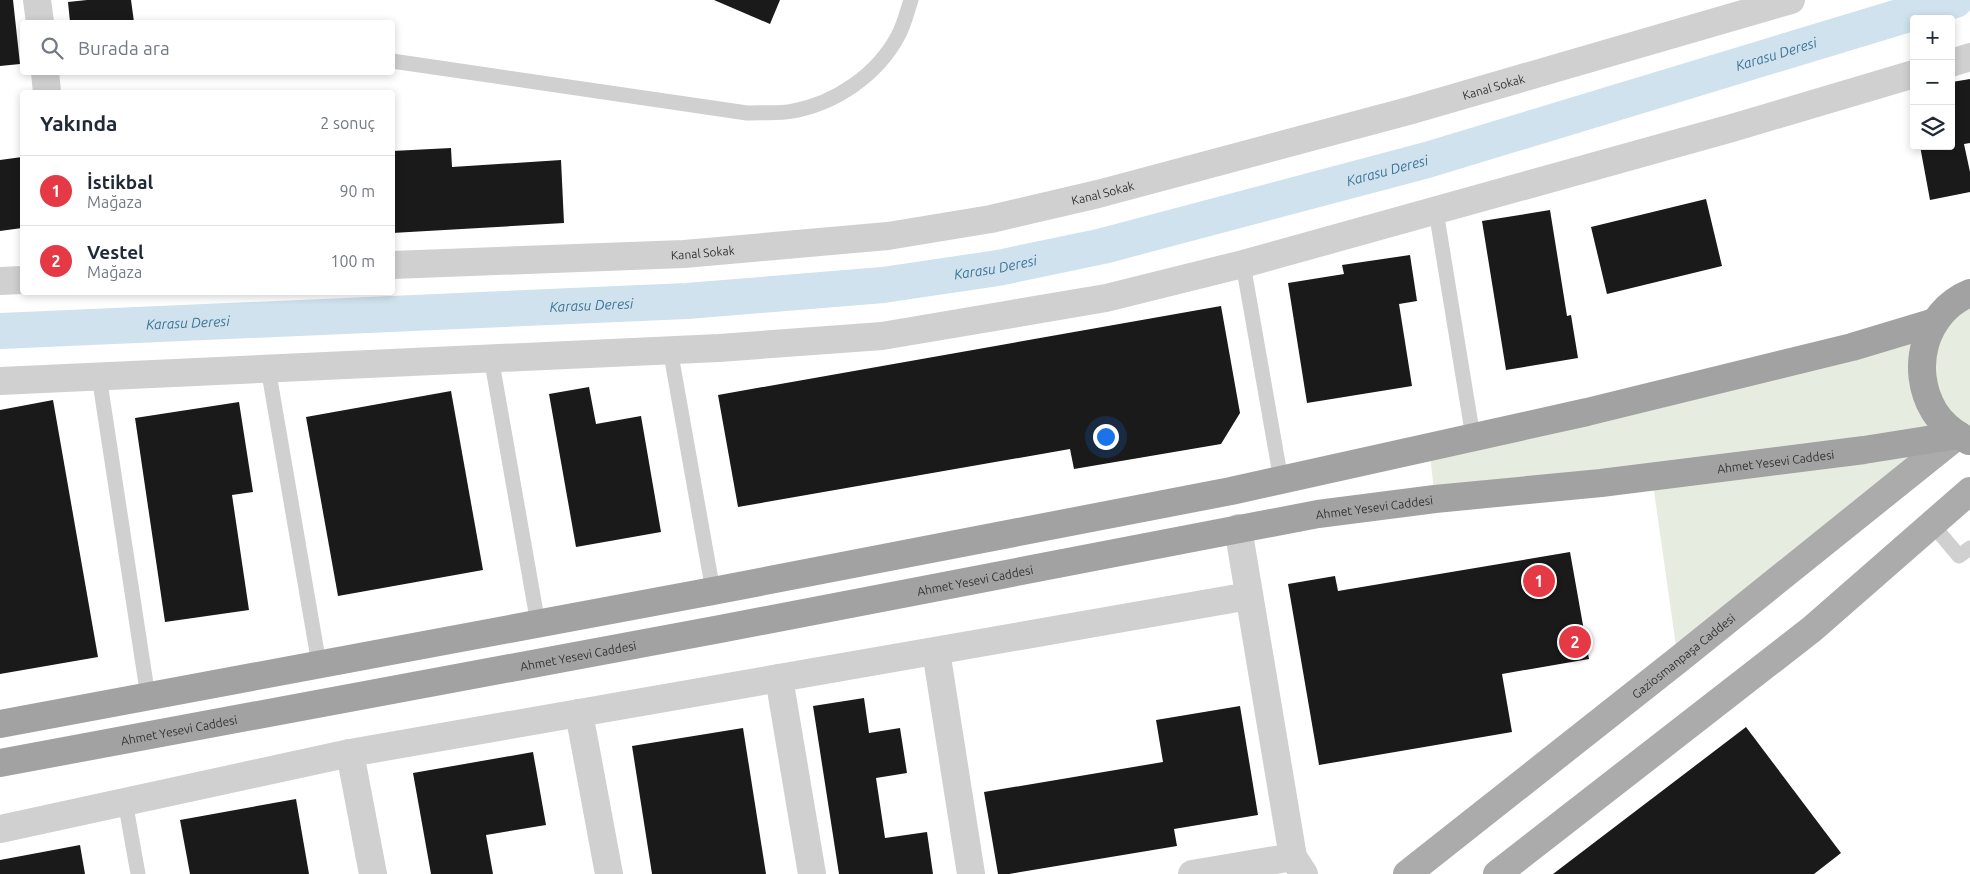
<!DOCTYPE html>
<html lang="tr">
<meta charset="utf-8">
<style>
:root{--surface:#fff;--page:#f2f2f3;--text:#1f2937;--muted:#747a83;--line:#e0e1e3;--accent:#e63946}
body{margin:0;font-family:Ubuntu,sans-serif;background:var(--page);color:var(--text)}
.controls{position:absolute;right:15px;top:15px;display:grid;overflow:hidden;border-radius:5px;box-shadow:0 2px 8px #0003}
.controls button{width:45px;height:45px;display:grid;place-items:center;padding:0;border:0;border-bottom:1px solid var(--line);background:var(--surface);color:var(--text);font:25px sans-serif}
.you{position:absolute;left:1105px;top:436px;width:18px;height:18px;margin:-12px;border:4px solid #fff;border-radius:50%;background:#1a73e8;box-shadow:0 0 0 8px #1a73e833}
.badge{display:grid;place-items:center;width:32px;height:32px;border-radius:50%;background:var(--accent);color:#fff;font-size:16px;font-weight:700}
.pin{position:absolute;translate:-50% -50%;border:2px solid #fff;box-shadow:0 1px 5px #0006}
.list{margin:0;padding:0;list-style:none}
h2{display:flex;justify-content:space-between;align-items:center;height:65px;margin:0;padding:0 20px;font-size:21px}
h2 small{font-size:16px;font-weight:400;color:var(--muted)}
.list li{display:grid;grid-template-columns:32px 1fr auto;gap:15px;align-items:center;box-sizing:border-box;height:70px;padding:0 20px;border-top:1px solid var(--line)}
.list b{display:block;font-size:19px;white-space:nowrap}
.list p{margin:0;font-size:16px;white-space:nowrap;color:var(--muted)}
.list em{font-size:16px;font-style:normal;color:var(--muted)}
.icon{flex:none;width:28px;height:28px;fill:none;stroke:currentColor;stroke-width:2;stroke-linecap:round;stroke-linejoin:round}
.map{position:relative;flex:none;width:1970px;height:874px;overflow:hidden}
.search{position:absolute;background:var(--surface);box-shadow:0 2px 8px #0003;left:20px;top:20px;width:375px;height:55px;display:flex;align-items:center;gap:12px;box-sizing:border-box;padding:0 18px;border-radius:5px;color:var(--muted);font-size:19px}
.panel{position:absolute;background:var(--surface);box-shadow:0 2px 8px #0003;left:20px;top:90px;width:375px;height:205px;border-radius:5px}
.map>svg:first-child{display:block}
</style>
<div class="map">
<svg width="1970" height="874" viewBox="0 0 1970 874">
<rect width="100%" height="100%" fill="#fff"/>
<path fill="#e6ecdf" d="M 1970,293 L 1970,442 L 1678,660 L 1652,477 L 1435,499 L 1429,447 L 1852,347 Z"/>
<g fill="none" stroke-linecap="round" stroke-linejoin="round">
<path stroke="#cfe2ee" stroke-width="36" id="s1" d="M 0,331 L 687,301 L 883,285 L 998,268 L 1103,246 L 1427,160 L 1955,0"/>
</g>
<g fill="#1a1a1a">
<path d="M 0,0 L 13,0 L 20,64 L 0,66 Z"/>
<path d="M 87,0 L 131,0 L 134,22 L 70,22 L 68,2 Z"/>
<path d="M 714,0 L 780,0 L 770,24 Z"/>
<path d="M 1970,79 L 1970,143 L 1964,144 L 1970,172 L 1970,192 L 1930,200 L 1920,146 L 1951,146 L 1951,98 L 1955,98 L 1952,82 Z"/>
<path d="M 451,148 L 452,167 L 561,160 L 564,223 L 392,233 L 392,151 Z"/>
<path d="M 22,157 L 22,228 L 0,231 L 0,160 Z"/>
<path d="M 1706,199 L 1722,266 L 1607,294 L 1591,227 Z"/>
<path d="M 1550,210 L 1567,316 L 1571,315 L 1578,358 L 1506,370 L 1482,221 Z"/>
<path d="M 1410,255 L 1417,301 L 1399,304 L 1412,386 L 1307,403 L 1288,283 L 1344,274 L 1342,265 Z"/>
<path d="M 1221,306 L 1240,413 L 1221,444 L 1074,469 L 1070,449 L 738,507 L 718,395 Z"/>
<path d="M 589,387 L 596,424 L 641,416 L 661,532 L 576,547 L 549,394 Z"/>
<path d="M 451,391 L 483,570 L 338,596 L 306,417 Z"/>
<path d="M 53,400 L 98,657 L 0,674 L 0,410 Z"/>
<path d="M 239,402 L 253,492 L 232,495 L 249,610 L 165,622 L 135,418 Z"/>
<path d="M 1570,552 L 1589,659 L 1502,674 L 1512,732 L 1319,765 L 1288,584 L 1335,576 L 1338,591 Z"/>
<path d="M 864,698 L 869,733 L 900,728 L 907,773 L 876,778 L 885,838 L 927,832 L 933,874 L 839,874 L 813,706 Z"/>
<path d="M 1240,706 L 1258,815 L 1174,829 L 1177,846 L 1009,874 L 998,874 L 984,792 L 1163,762 L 1156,720 Z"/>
<path d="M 1746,727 L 1841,853 L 1814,874 L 1553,874 Z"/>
<path d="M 743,728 L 766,874 L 652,874 L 632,746 Z"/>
<path d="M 533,752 L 546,825 L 486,835 L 493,874 L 431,874 L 413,773 Z"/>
<path d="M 296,799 L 309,874 L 190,874 L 180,820 Z"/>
<path d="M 80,845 L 85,874 L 0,874 L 0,860 Z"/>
</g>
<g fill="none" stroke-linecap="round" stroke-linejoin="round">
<g stroke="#d0d0d0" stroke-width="15">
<path d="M 392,61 L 747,113 C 762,112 779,114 793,111 C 836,103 877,75 898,36 C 904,25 907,12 911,0"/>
<path d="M 1436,211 L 1473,437"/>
<path d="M 1243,264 L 1281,480"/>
<path d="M 670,349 L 713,591"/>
<path d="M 491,357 L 538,624"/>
<path d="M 268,368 L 319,664"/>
<path d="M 99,376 L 148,697"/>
<path d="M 1932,524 L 1959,556 L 1970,548"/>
<path d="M 125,801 L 138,874"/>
</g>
<g stroke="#d0d0d0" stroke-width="28">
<path d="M 37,0 L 40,22"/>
<path d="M 1951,63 L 1970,57"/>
<path d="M 45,72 L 47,92"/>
<path id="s2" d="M 392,265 L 684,254 L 888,236 L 991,219 L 1098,194 L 1412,110 L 1791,0"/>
<path d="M 0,281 L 22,280"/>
<path d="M 0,381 L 719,348 L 882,336 L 1106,298 L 1243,264 L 1732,128 L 1914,74"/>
<path d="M 1238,528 L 1293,857 L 1304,874"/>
<path d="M 936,651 L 971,874"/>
<path d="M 779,678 L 812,874"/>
<path d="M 579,713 L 609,874"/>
<path d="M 350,753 L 373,874"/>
<path d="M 0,829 L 350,753 L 1249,596"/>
<path d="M 1192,874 L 1293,857"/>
</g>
<g stroke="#ababab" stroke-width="28">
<path id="s3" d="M 1407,874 L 1678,660 L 1958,435"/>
<path d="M 1497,874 L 1812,629 L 1970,491"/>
</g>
<g stroke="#a2a2a2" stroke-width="28">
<path d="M 1969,441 C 1955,434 1942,424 1934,411 C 1909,369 1924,312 1970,293"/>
<path d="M 0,724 L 713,591 L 1231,491 L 1587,412 L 1852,347 L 1935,322"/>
<path id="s4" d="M 0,763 L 720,629 L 1318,514 L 1435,499 L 1601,483 L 1864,450 L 1958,435"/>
</g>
</g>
<g text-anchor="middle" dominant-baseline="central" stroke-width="5" stroke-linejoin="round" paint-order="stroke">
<g font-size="12" fill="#333" stroke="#fff">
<text stroke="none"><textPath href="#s2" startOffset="1121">Kanal Sokak</textPath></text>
<text stroke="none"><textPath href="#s2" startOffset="716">Kanal Sokak</textPath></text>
<text stroke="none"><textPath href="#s2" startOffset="311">Kanal Sokak</textPath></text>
<text stroke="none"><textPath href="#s4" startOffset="1802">Ahmet Yesevi Caddesi</textPath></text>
<text stroke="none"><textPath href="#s4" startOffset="1398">Ahmet Yesevi Caddesi</textPath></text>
<text stroke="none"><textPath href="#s4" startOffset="992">Ahmet Yesevi Caddesi</textPath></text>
<text stroke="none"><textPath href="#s4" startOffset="588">Ahmet Yesevi Caddesi</textPath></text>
<text stroke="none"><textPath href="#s3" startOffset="352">Gaziosmanpaşa Caddesi</textPath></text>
<text stroke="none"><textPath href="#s4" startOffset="182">Ahmet Yesevi Caddesi</textPath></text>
</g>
<g font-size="14" font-style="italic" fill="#3f7597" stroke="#fff">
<text stroke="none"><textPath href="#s1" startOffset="1808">Karasu Deresi</textPath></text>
<text stroke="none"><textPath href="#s1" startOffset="1402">Karasu Deresi</textPath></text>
<text stroke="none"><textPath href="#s1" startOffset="998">Karasu Deresi</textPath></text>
<text stroke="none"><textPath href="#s1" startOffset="592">Karasu Deresi</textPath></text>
<text stroke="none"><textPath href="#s1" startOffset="188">Karasu Deresi</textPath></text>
</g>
</g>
</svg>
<div class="controls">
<button>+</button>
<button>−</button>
<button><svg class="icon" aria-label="layers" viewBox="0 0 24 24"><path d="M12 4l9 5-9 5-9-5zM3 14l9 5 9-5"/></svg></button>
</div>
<div class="you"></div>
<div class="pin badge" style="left:1539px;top:581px">1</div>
<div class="pin badge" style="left:1575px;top:642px">2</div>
<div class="search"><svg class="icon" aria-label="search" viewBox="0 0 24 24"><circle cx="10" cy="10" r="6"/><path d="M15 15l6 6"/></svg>Burada ara</div>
<section class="panel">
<h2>Yakında<small>2 sonuç</small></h2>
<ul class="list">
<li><span class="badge">1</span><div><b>İstikbal</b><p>Mağaza</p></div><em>90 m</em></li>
<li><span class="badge">2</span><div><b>Vestel</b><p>Mağaza</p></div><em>100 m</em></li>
</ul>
</section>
</div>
